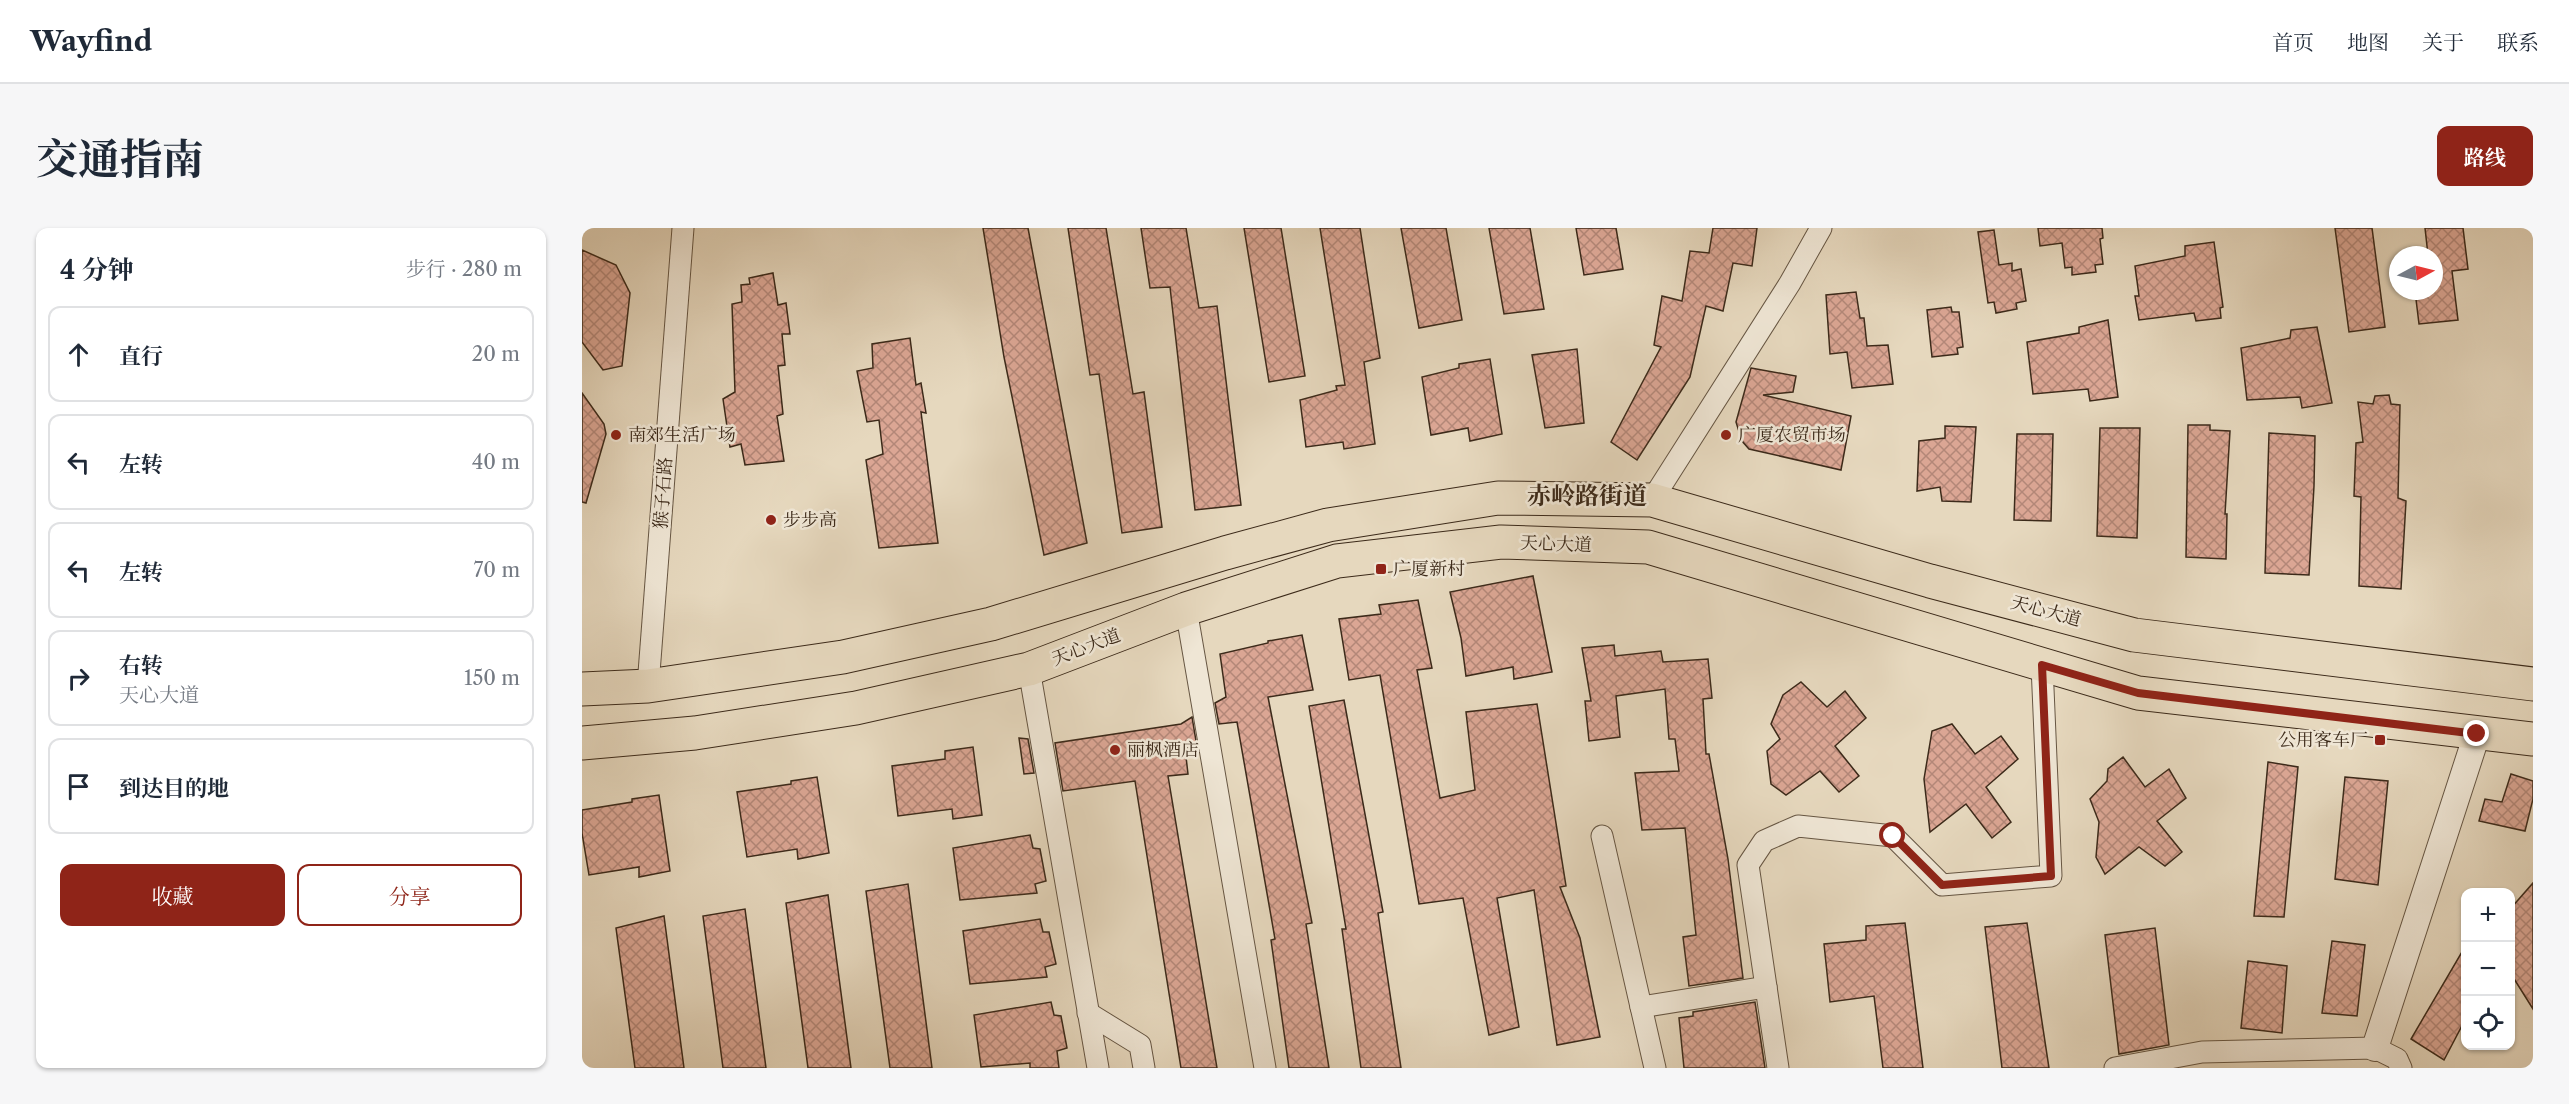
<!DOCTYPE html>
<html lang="zh">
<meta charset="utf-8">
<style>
:root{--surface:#fff;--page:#f6f6f7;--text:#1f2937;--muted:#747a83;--line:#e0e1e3;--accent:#8f2418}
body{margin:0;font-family:"Libre Caslon Text","Noto Serif SC",serif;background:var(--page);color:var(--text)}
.controls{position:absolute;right:18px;bottom:18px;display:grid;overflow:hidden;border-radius:12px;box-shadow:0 2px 4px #0004}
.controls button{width:54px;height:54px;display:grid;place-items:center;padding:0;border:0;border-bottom:2px solid var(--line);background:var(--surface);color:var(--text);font:30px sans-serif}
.compass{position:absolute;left:1807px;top:18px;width:54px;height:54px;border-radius:50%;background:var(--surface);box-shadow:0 2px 4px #0004;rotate:83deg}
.stop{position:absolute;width:18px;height:18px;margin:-14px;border:4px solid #8f2418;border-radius:50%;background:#fff}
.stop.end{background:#8f2418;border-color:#fff;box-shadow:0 2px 6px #0008}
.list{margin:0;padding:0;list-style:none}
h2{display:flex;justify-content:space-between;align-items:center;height:78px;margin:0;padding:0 24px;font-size:26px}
h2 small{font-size:20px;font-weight:400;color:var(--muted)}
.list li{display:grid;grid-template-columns:39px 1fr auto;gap:18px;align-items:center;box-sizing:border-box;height:96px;margin:0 12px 12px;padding:0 12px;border:2px solid var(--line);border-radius:12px}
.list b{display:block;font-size:22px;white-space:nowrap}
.list p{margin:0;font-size:20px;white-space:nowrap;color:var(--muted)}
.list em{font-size:20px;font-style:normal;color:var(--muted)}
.actions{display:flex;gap:12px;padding:18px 24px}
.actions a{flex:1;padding:14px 0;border:2px solid var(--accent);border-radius:12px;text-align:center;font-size:21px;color:var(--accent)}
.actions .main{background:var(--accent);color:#fff}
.icon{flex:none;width:33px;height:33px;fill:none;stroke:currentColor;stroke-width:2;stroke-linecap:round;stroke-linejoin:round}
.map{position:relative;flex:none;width:1951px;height:840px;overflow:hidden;border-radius:12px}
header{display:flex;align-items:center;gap:36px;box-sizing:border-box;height:84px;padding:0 30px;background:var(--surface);border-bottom:2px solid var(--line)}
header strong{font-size:28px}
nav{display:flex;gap:33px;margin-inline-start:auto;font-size:21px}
.intro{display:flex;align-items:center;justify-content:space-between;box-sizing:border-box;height:144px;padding:0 36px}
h1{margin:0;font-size:42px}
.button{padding:15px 27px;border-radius:12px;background:var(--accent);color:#fff;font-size:21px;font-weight:700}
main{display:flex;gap:36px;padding:0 36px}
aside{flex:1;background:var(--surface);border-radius:12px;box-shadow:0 2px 4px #0004}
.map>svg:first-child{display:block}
</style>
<header>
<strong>Wayfind</strong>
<nav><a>首页</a><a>地图</a><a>关于</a><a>联系</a></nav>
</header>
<div class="intro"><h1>交通指南</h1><a class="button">路线</a></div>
<main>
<aside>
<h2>4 分钟<small>步行 · 280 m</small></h2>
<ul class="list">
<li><svg class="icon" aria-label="ahead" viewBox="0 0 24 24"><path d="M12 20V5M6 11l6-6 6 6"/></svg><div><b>直行</b></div><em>20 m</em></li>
<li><svg class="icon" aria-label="left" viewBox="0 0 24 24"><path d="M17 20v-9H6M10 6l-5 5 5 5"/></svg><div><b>左转</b></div><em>40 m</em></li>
<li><svg class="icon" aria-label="left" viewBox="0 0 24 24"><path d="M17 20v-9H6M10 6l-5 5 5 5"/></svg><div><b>左转</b></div><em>70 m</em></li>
<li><svg class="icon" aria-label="right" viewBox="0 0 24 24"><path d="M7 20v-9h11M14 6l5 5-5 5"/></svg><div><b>右转</b><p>天心大道</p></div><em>150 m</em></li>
<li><svg class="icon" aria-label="arrive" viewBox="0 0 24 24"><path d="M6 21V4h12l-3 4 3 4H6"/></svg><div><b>到达目的地</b></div></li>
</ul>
<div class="actions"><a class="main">收藏</a><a>分享</a></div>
</aside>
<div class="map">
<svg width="1951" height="840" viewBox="0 0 1951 840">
<defs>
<pattern id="building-cross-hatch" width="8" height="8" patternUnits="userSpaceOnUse" patternTransform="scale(1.5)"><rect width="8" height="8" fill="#dba694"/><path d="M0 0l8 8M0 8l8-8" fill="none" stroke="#b38778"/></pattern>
</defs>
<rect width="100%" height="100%" fill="#e6d8be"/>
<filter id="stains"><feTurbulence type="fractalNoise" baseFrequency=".00333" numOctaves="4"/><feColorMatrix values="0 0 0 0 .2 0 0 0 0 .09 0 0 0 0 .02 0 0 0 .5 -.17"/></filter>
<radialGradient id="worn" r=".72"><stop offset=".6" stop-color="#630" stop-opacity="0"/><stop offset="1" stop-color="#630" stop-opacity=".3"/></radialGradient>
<g fill="url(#building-cross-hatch)" stroke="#3c2a1a" stroke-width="1.5">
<path d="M 401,0 L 446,0 L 505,315 L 462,327 L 422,129 Z"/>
<path d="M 486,0 L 524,0 L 551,166 L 562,164 L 580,299 L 540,305 L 517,146 L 508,147 Z"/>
<path d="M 559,0 L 604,0 L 617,80 L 635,78 L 659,277 L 613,282 L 588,59 L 568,60 Z"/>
<path d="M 662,0 L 699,0 L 723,148 L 687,154 Z"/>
<path d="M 738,0 L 778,0 L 798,130 L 782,134 L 793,216 L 762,221 L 761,214 L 724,219 L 718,172 L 755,162 L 754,158 L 763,157 Z"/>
<path d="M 819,0 L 864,0 L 880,92 L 837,100 Z"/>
<path d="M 907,0 L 948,0 L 962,81 L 922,86 Z"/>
<path d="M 994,0 L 1034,0 L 1041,41 L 1002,47 Z"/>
<path d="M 1131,0 L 1175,0 L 1170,38 L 1151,35 L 1141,83 L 1124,78 L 1108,149 L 1055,232 L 1029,214 L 1079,119 L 1072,117 L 1080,68 L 1100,73 L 1108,23 L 1127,25 Z"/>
<path d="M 1456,0 L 1520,0 L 1521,10 L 1518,11 L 1521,36 L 1513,37 L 1514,44 L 1490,47 L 1490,39 L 1483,40 L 1480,15 L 1458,18 Z"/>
<path d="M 1753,0 L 1790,0 L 1803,99 L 1767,104 Z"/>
<path d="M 1843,0 L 1881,0 L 1886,41 L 1870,43 L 1876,92 L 1837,96 L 1833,63 L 1852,63 L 1852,27 L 1846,27 Z"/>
<path d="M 1412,2 L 1417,37 L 1430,35 L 1430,43 L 1439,41 L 1444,73 L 1434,75 L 1435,81 L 1414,85 L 1412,74 L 1406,75 L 1396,4 Z"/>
<path d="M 1632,14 L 1641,79 L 1638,80 L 1639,90 L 1614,93 L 1612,85 L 1557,92 L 1553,68 L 1557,68 L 1553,38 L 1603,28 L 1603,18 Z"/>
<path d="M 0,22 L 34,37 L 48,65 L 40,138 L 21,142 L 0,114 Z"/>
<path d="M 191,45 L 196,77 L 204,75 L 208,106 L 200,106 L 203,137 L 196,138 L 201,186 L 195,188 L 202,233 L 163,237 L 159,216 L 148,219 L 141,171 L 153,164 L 150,76 L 160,74 L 159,57 L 168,56 L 167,50 Z"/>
<path d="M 1274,64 L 1278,90 L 1282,90 L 1285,118 L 1306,117 L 1311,156 L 1270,160 L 1265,124 L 1248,126 L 1244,67 Z"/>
<path d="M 1369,79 L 1370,84 L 1377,84 L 1381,119 L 1375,120 L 1376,126 L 1350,129 L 1345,82 Z"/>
<path d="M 1526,92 L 1536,169 L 1508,173 L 1506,161 L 1451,166 L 1445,114 L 1497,105 L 1497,99 Z"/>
<path d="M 1735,99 L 1750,175 L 1720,180 L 1718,169 L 1665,172 L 1659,120 L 1708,110 L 1709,102 Z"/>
<path d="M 328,110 L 334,157 L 339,155 L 344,185 L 339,184 L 356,315 L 297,320 L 284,232 L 301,226 L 297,192 L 285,194 L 275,143 L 291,140 L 290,116 Z"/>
<path d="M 995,121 L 1002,195 L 963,200 L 950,127 Z"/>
<path d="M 908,131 L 920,206 L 888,213 L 886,200 L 849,207 L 840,149 L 877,140 L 877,136 Z"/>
<path d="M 1169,140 L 1214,148 L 1211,164 L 1181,167 L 1269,188 L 1259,242 L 1167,221 L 1160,213 L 1154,194 Z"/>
<path d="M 0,165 L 22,196 L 24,206 L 4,275 L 0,274 Z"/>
<path d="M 1807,167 L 1809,176 L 1818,177 L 1816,270 L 1824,273 L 1819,361 L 1777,358 L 1779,269 L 1772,268 L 1774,215 L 1781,214 L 1776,174 L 1791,176 L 1793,168 Z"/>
<path d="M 1606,197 L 1628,197 L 1628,202 L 1648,203 L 1643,286 L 1645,286 L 1644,331 L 1604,329 Z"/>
<path d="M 1363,198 L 1394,199 L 1389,274 L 1360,273 L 1358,259 L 1335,263 L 1337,213 L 1363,210 Z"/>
<path d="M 1518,200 L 1558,200 L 1555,310 L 1515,308 Z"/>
<path d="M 1687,205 L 1733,208 L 1732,258 L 1727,347 L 1683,345 Z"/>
<path d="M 1435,206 L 1471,206 L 1469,293 L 1432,292 Z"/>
<path d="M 951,348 L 970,444 L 932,451 L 931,439 L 884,448 L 879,410 L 868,364 Z"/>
<path d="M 836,372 L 850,440 L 835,442 L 858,570 L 893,562 L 884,484 L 955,476 L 984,658 L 978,659 L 998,710 L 1018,809 L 975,817 L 952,662 L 915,670 L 937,799 L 907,807 L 881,670 L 837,676 L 798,447 L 767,452 L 757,391 L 799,386 L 797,377 Z"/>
<path d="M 720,407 L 731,462 L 686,469 L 730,695 L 724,696 L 747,840 L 707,840 L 689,712 L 693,711 L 655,494 L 637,496 L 633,475 L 644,469 L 638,426 L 686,415 L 686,413 Z"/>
<path d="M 1032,417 L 1033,428 L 1079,423 L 1081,434 L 1126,431 L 1130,470 L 1121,471 L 1124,526 L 1127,526 L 1146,631 L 1161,750 L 1107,758 L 1101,709 L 1114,707 L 1103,600 L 1060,602 L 1053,545 L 1097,543 L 1093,511 L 1087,511 L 1083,461 L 1034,468 L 1038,509 L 1007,513 L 1003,473 L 1009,473 L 1000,420 Z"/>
<path d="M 1219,454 L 1245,479 L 1263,463 L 1284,490 L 1253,518 L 1277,548 L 1257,564 L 1238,543 L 1204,567 L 1189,556 L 1185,523 L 1198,511 L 1189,496 L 1201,467 Z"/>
<path d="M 762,472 L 801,684 L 796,685 L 819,840 L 779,840 L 760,701 L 764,701 L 727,478 Z"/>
<path d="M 610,489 L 615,519 L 603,520 L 606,546 L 586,548 L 635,840 L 599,840 L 553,553 L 481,563 L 473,515 L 599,496 Z"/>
<path d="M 1370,496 L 1393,526 L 1419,508 L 1436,531 L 1404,559 L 1429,594 L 1410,610 L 1384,576 L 1348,604 L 1342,551 L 1350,503 Z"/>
<path d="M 437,510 L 446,511 L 452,545 L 442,546 Z"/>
<path d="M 391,519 L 400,587 L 371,591 L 370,581 L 316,588 L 310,538 L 363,531 L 363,523 Z"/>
<path d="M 1541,529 L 1563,559 L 1587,541 L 1604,570 L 1575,593 L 1600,624 L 1583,638 L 1557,619 L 1523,646 L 1514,629 L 1517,594 L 1508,571 L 1525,553 L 1526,541 Z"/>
<path d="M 1686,534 L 1716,539 L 1702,689 L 1672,688 Z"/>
<path d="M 1929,546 L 1951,553 L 1951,571 L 1943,603 L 1897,593 L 1903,571 L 1920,574 Z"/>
<path d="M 235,549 L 247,625 L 216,631 L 215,621 L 165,629 L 155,564 L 209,556 L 209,553 Z"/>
<path d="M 1763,549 L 1806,553 L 1796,657 L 1753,651 Z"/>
<path d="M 77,567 L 88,643 L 57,649 L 57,639 L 7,647 L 0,605 L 0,582 L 50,574 L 50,571 Z"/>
<path d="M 448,607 L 451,620 L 458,621 L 464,653 L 453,656 L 455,665 L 378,672 L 371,620 Z"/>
<path d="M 1951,655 L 1951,781 L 1929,746 L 1929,680 Z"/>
<path d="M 326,656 L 350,840 L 308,840 L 284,663 Z"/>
<path d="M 246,667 L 269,840 L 226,840 L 204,675 Z"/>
<path d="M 163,681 L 184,840 L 141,840 L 121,688 Z"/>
<path d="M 82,688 L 102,840 L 53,840 L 34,700 Z"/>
<path d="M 458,691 L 461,704 L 467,704 L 474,736 L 463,739 L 465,749 L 388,756 L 381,703 Z"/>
<path d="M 1323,695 L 1341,840 L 1301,840 L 1292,768 L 1248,774 L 1242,716 L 1284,712 L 1284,698 Z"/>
<path d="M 1445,695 L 1467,840 L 1420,840 L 1403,699 Z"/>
<path d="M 1573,700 L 1587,817 L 1537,826 L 1523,707 Z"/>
<path d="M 1750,713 L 1783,717 L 1775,788 L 1740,785 Z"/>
<path d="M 1884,717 L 1884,790 L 1862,832 L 1829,811 Z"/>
<path d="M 1666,733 L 1705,738 L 1700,805 L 1659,800 Z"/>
<path d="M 469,774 L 472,787 L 479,788 L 485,820 L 475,823 L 477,840 L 448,840 L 448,835 L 399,839 L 392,787 Z"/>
<path d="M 1173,774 L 1183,840 L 1102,840 L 1097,790 L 1111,788 L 1111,784 Z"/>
</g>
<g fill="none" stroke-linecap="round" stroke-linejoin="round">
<g stroke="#665643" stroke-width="23">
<g id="minor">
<path d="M 1070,272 L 1208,55 L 1239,0"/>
<path d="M 604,381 L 683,840"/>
<path d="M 447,441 L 516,840"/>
<path d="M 66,458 L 101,0"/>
<path d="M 1020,608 L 1073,840"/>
<path d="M 1059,779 L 1184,759"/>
<path d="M 506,785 L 558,817 L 562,840"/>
<path d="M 1196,840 L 1166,637 L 1182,613 L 1216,598 L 1311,608 L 1360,657 L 1469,648 L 1460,437"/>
<path d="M 1533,840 L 1620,824 L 1793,820 L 1815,831 L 1819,840"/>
</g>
</g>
<g stroke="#665643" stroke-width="28">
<path id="tertiary" d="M 1793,820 L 1895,506"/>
</g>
<g stroke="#3c2a1a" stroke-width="35">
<g id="primary">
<path d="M 0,461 L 66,458 L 261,429 L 409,396 L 643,325 L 746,297 L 916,270 L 1070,272 L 1348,353 L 1552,407 L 1951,456"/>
<path d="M 0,515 L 113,505 L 274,480 L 447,441 L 604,381 L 755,333 L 919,314 L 1066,319 L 1556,465 L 1951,511"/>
</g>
</g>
<use href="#minor" stroke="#efe6d5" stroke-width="21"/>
<use href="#tertiary" stroke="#efe6d5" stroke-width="26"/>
<use href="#primary" stroke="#e6d8be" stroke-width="33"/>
</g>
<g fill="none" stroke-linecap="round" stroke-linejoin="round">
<path stroke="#8f2418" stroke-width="8" d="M 1311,608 L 1360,657 L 1469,648 L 1460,437 L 1556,465 L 1895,506"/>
</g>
<g fill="#8f2418" stroke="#efe6d5" stroke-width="2">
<circle cx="34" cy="207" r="6"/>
<circle cx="1144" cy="207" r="6"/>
<circle cx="189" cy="292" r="6"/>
<rect x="793" y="335" width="12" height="12" rx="3"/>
<rect x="1792" y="506" width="12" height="12" rx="3"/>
<circle cx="533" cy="522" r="6"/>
</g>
<g text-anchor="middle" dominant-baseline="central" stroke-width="5" stroke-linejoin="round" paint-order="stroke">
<g font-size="18" fill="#3c2a1a" stroke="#efe6d5" text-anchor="start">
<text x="46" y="207">南郊生活广场</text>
<text x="1156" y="207">广厦农贸市场</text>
<text x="201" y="292">步步高</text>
<text x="811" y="341">广厦新村</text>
<text x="1786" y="512" text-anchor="end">公用客车厂</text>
<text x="545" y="522">丽枫酒店</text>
</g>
<g font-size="18" fill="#3c2a1a" stroke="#efe6d5">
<text transform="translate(81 265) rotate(-86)">猴子石路</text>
<text transform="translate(974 316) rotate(2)">天心大道</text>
<text transform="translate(1464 383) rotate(15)">天心大道</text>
<text transform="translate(504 419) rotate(-21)">天心大道</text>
</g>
<g font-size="24" font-weight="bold" fill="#3c2a1a" stroke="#efe6d5">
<text x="1005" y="267">赤岭路街道</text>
</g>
</g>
<rect width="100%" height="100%" filter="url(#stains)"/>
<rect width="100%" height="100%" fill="url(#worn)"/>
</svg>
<div class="controls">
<button>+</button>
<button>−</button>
<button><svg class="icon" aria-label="locate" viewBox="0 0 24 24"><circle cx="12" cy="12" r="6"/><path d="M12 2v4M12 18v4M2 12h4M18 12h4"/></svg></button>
</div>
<svg class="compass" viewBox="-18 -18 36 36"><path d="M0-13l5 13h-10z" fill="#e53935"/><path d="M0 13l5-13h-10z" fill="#747a83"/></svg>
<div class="stop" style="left:1311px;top:608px"></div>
<div class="stop end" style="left:1895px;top:506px"></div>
</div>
</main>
